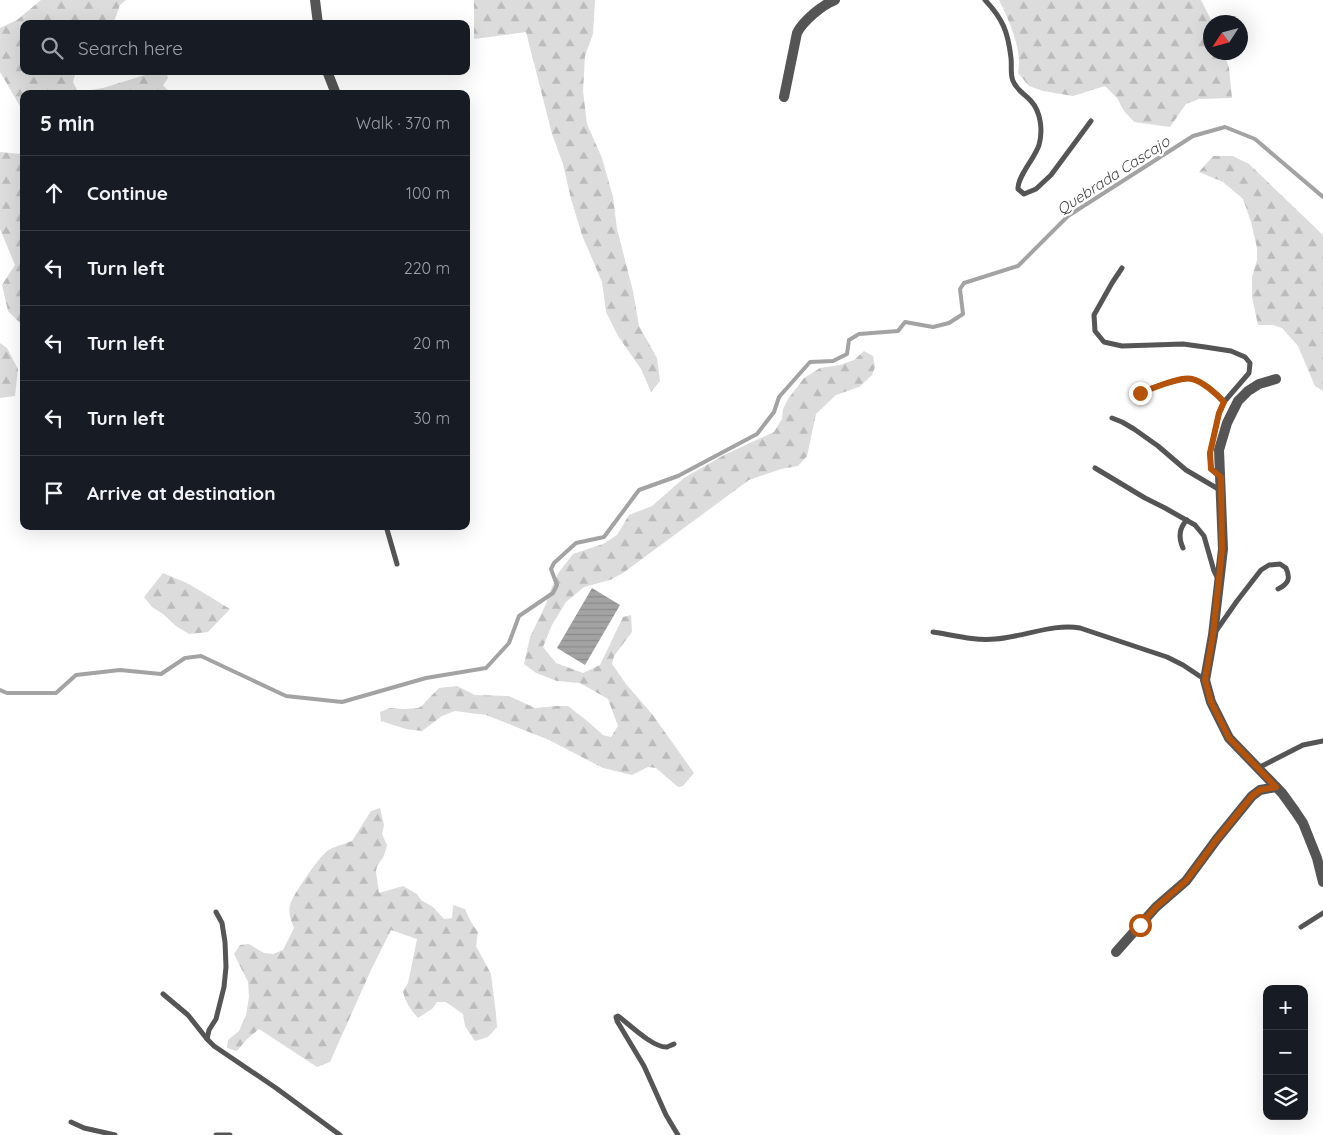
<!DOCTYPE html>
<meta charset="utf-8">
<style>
:root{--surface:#171b24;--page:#20242c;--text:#f1f3f6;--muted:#9ea1a6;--line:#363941}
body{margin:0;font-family:Quicksand,sans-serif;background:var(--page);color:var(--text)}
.controls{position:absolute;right:15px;bottom:15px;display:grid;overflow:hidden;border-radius:10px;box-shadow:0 5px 20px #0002}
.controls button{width:45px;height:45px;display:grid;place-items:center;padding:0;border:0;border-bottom:1px solid var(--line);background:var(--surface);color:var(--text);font:25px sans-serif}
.compass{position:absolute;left:1203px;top:15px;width:45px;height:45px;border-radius:50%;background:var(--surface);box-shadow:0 5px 20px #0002;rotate:234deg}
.stop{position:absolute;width:15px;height:15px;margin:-11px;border:4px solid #b45309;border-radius:50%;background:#fff}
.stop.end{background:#b45309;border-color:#fff;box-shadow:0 1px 5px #0008}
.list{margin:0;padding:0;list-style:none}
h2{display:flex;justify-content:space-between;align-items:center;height:65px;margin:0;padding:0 20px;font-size:21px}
h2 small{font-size:16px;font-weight:400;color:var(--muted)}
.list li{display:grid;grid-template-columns:32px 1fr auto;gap:15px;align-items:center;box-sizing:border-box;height:75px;padding:0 20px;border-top:1px solid var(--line)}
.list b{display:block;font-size:19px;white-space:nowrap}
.list em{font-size:16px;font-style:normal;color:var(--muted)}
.icon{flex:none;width:28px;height:28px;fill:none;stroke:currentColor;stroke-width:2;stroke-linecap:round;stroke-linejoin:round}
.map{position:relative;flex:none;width:1323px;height:1135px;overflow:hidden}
.search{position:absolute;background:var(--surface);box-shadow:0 5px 20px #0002;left:20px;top:20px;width:450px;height:55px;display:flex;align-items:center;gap:12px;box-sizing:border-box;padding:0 18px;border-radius:10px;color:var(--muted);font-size:19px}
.panel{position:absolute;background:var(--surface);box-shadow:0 5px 20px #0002;left:20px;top:90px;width:450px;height:440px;border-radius:10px}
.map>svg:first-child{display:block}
</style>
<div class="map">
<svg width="1323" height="1135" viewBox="0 0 1323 1135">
<defs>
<pattern id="forest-firs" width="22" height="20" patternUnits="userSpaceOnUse" patternTransform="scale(1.25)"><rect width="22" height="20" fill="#dcdcdc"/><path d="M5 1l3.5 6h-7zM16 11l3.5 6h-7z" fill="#bbb"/></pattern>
<pattern id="water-rules" width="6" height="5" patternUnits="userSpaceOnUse" patternTransform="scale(1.25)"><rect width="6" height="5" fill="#a3a3a3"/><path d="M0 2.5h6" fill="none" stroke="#8b8b8b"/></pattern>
</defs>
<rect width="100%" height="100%" fill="#fff"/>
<g fill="url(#forest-firs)">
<path d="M 41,0 L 126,0 L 120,5 L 113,24 L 24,24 L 24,71 L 76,71 L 73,82 L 78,92 L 103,88 L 158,71 L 166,71 L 168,78 L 163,85 L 171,94 L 24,94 L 24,113 L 0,72 L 0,28 L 17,20 Z"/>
<path d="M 474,0 L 595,0 L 593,34 L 585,56 L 583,91 L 587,124 L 602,158 L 613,197 L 617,229 L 633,291 L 639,326 L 657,358 L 660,381 L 651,392 L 641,369 L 618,336 L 606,312 L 602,282 L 582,235 L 571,199 L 563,164 L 552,134 L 526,32 L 474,39 Z"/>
<path d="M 999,0 L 1201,0 L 1212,22 L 1210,22 L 1210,52 L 1224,53 L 1229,68 L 1232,98 L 1199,99 L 1186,104 L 1170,127 L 1134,122 L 1124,111 L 1117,98 L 1105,86 L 1073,96 L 1043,91 L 1029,86 L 1018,73 C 1023,51 1009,20 999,0 Z"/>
<path d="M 0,152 L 21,154 L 24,156 L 24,325 L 22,325 L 8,311 L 2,285 L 15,265 L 0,229 Z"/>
<path d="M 1213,156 L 1233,156 L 1249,164 L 1323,235 L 1323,391 L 1315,386 L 1298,346 L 1282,328 L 1273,325 L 1258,325 L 1252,297 L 1252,277 L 1257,260 L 1257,248 L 1251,222 L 1243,199 L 1223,182 L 1199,172 Z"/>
<path d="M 0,343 L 7,348 L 18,369 L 15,396 L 0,398 Z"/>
<path d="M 864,351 L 873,356 L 875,367 L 872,375 L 859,387 L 836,395 L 816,414 L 807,456 L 798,466 L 781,469 L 749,480 L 623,573 L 610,580 L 584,587 L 566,602 L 552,625 L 543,647 L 556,663 L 583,673 L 600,665 L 623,617 L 631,615 L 632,632 L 614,656 L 612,664 L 626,684 L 652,714 L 694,773 L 683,786 L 678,787 L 656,768 L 648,767 L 632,775 L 603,768 L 549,740 L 486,715 L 455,711 L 442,716 L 422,731 L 406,729 L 381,721 L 380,712 L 390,708 L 405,709 L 418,708 L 422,706 L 427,700 L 439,688 L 457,686 L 475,695 L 509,696 L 535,708 L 557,706 L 568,706 L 586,720 L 603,735 L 611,737 L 618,726 L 608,699 L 580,683 L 557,681 L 536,673 L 524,664 L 530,637 L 546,604 L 551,589 L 559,572 L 573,554 L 603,544 L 617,535 L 629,515 L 652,506 L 684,478 L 724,455 L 774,432 L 782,419 L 783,409 L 788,399 L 804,378 L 820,368 L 840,365 L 854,360 Z"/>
<path d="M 163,573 L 189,584 L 230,609 L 208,632 L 189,634 L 176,626 L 163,614 L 152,607 L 144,597 Z"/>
<path d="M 380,808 L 384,825 L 382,834 L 387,845 L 384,856 L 377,866 L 376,872 L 379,893 L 403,886 L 417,894 L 421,900 L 433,907 L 444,919 L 452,918 L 453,905 L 465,909 L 471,922 L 478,932 L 476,946 L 491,974 L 496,1014 L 497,1027 L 488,1037 L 475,1041 L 465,1026 L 463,1014 L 446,1002 L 437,1002 L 432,1009 L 418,1018 C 411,1010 405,1002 403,991 L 408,983 L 417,939 L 391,930 L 371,970 L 330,1062 L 317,1067 L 259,1029 L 246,1040 L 237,1051 L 227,1048 L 228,1040 L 239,1031 L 246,1015 L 249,997 L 248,982 L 234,954 L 240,945 L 249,944 L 264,953 L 273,954 L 283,950 L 294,928 C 291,921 288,913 290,905 C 292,896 319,857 327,851 C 335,846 344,844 352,841 L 371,811 Z"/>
</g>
<path fill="url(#water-rules)" d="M 592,588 L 620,605 L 585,665 L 557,648 Z"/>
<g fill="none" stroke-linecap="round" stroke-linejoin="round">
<path stroke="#a3a3a3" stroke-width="4" d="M 0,690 L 7,693 L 56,693 L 76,675 L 120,670 L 161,674 L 185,658 L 201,656 L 286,696 L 342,702 L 426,678 L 486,668 L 509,643 L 519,616 L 553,593 L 557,585 L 551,569 L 554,563 L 576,543 L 604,537 L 639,490 L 678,476 L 757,434 L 774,412 L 779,397 L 810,362 L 833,361 L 847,354 L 849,340 L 859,334 L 898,331 L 905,322 L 933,327 L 949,323 L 963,314 L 960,289 L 964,283 L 1018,266 L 1068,216 L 1193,136 L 1225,127 L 1255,139 L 1323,197"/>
<g stroke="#555" stroke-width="5">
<path d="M 985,0 C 1003,19 1008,32 1011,58 C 1012,66 1010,74 1013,81 C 1018,92 1024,93 1031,101 C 1041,112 1043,131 1039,145 C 1035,158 1017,177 1018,189 L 1024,194 L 1036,189 L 1051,175 L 1091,121"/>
<path d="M 1122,268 L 1112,283 L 1094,315 L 1095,331 L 1104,342 L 1122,346 L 1183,344 L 1205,347 L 1231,351 L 1245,357 L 1250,363 L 1249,373 L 1224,402 L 1219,413 L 1210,453 L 1211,469 L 1218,475"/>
<path d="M 1139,393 C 1151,389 1181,376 1192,379 C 1202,381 1217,394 1224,402"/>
<path d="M 1112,418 L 1122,422 L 1134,429 L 1158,446 L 1186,470 L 1220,490"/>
<path d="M 1095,468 L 1145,498 L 1165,508 L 1195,525 L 1204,536 L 1214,571 L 1218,579"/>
<path d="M 386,526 L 397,564"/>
<path d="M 1183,548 C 1178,537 1179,528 1187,520"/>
<path d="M 1216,631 L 1237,601 L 1261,570 L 1269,565 L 1280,564 L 1286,568 C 1291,579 1288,584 1278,589"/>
<path d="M 933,632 C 953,635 974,641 995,639 C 1023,637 1054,623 1080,628 L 1167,657 L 1183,665 L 1204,679"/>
<path d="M 1258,768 L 1303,745 L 1323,741"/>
<path d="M 216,912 L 222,923 L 225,942 L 226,967 L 224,987 L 216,1019 L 209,1030 L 207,1039 L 214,1046 L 276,1088 L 340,1135"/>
<path d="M 1301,927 L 1323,913"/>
<path d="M 163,994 L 188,1015 L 207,1039"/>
<path d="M 674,1044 C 672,1045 669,1046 667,1047 C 653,1048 629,1024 618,1016 L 616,1017 L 617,1021 L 644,1066 L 666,1115 L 678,1135"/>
<path d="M 71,1122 L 84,1128 L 115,1135"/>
<path d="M 216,1135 L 230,1135"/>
</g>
<g stroke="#555" stroke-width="10">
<path d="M 315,0 L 318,24"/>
<path d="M 327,71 L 336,94"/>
<path d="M 784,97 L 797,33 C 803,21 822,5 835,0"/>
<path d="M 1276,379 L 1259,384 L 1248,391 L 1238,401 L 1227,423 L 1219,450 L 1223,549 L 1213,635 L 1205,680 L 1211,702 L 1229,738 L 1282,793 L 1295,811 L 1303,823 L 1317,858 L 1323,882"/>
<path d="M 1116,952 L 1156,907 L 1186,881 L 1217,839 L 1252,796 L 1260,790 L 1276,787"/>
</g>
</g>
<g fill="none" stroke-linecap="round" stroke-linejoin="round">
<path stroke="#b45309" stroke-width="6" d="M 1140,393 C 1151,389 1181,376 1192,379 C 1202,381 1217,394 1224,402 L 1219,413 L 1210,453 L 1211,469 L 1221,477 L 1222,550 L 1213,635 L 1205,680 L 1211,702 L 1229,738 L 1276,787 L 1260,790 L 1252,796 L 1217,839 L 1186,881 L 1156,907 L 1140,925"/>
</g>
<g text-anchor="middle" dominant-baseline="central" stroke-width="4.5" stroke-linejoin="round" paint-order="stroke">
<g font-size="15" font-style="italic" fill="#444" stroke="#fff">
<text transform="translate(1113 175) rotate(-33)">Quebrada Cascajo</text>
</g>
</g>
</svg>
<div class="controls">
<button>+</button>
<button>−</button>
<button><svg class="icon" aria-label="layers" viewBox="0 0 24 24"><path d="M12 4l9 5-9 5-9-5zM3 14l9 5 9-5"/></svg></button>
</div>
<svg class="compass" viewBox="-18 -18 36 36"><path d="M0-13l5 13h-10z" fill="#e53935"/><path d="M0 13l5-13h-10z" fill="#9ea1a6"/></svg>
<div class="stop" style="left:1140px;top:925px"></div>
<div class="stop end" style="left:1140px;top:393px"></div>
<div class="search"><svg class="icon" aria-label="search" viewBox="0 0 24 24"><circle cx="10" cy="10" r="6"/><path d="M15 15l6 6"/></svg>Search here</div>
<section class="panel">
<h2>5 min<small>Walk · 370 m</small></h2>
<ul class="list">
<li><svg class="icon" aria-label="ahead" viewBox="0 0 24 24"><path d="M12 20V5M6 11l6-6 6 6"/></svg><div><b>Continue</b></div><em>100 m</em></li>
<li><svg class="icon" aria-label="left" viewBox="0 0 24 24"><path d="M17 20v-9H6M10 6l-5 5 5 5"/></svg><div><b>Turn left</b></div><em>220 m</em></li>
<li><svg class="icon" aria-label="left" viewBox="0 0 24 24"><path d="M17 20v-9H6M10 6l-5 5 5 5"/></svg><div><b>Turn left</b></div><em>20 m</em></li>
<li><svg class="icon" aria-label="left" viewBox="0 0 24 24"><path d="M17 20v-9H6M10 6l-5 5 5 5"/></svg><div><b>Turn left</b></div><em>30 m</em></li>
<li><svg class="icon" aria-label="arrive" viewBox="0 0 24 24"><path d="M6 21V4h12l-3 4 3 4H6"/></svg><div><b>Arrive at destination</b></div></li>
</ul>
</section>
</div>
